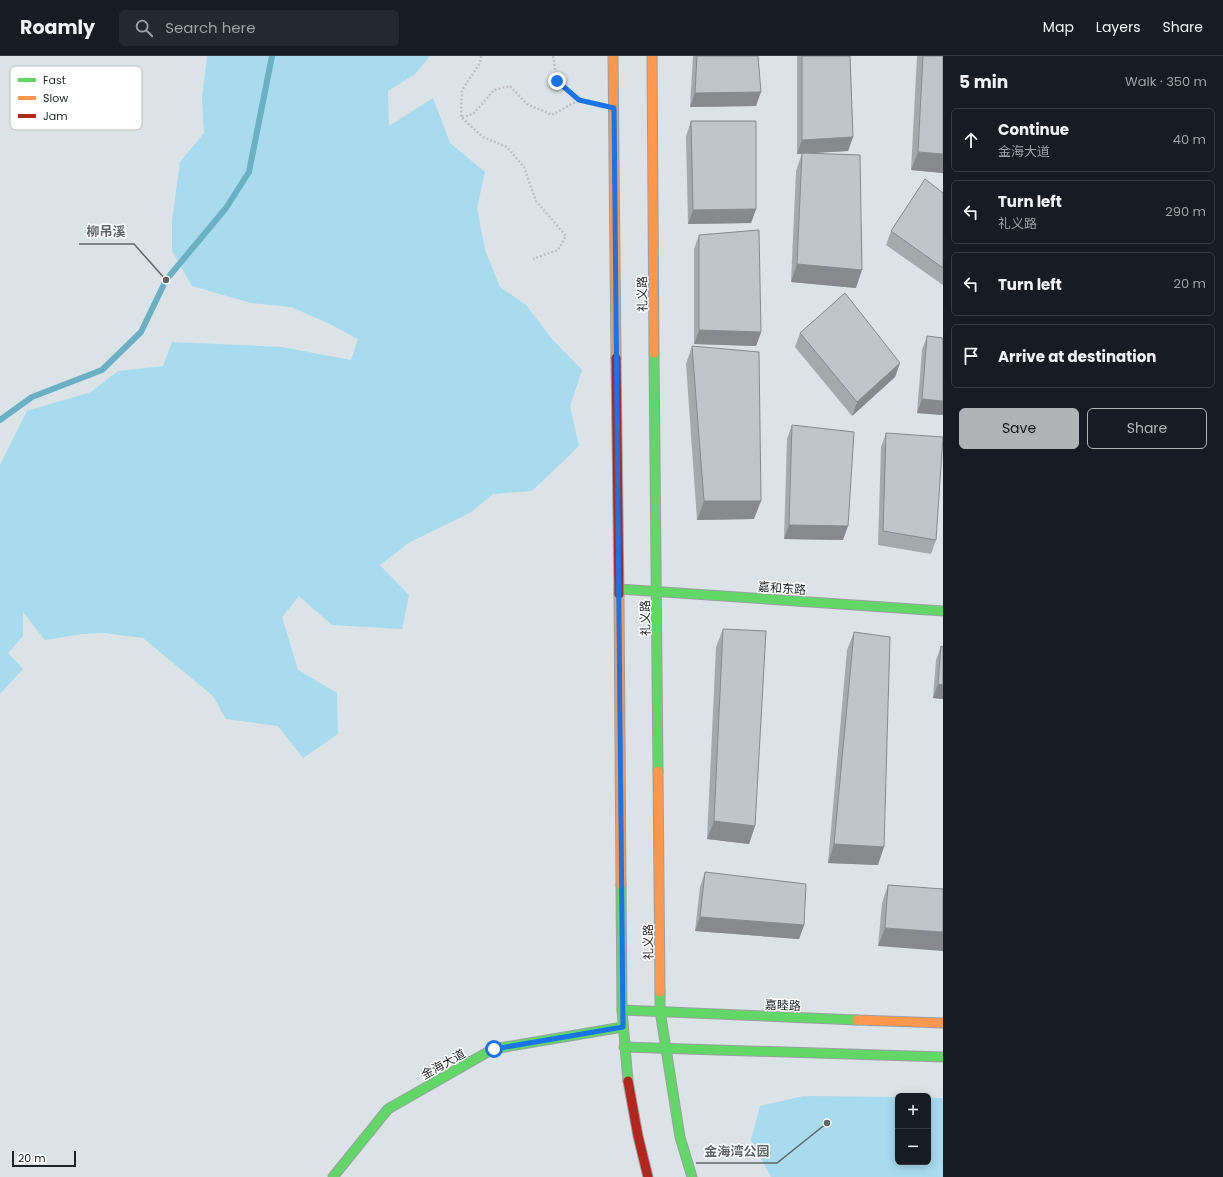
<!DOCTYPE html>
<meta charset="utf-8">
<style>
:root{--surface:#171b24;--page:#242831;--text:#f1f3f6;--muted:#9ea1a6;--line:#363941;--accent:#b0b4b6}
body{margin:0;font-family:Poppins,"Noto Sans SC",sans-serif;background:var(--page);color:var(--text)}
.controls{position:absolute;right:12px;bottom:12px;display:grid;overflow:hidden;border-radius:6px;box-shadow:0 2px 10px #0003}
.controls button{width:36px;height:36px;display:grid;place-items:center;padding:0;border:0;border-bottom:1px solid var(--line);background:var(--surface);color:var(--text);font:20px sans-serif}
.scale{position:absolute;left:12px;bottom:10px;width:64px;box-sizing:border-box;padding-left:4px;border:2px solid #1d2224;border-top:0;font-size:11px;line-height:14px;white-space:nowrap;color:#1d2224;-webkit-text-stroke:3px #fff;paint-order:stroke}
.stop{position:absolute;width:12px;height:12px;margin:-9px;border:3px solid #1a73e8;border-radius:50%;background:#fff}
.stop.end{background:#1a73e8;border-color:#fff;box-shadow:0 1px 4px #0008}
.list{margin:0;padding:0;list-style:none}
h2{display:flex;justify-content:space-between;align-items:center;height:52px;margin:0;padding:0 16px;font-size:17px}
h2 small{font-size:13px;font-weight:400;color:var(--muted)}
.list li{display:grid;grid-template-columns:26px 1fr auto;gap:12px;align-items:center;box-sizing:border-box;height:64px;margin:0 8px 8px;padding:0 8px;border:1px solid var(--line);border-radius:6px}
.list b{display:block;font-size:15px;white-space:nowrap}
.list p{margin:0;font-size:13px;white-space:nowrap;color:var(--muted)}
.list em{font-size:13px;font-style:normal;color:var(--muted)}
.actions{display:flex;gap:8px;padding:12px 16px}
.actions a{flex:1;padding:9px 0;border:1px solid var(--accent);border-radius:6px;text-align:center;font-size:14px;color:var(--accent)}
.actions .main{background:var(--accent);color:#111}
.icon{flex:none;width:22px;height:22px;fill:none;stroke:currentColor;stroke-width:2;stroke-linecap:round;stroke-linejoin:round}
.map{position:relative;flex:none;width:943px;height:1121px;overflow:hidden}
header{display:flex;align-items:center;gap:24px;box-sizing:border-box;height:56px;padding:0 20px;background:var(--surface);border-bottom:1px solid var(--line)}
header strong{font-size:19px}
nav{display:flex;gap:22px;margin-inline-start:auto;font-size:14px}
.search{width:280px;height:36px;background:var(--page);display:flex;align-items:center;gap:10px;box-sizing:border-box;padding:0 14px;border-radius:6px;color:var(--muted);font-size:15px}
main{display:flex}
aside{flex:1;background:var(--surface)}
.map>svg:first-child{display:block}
</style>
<header>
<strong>Roamly</strong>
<div class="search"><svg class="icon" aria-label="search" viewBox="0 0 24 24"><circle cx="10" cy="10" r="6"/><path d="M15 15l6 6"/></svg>Search here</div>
<nav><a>Map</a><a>Layers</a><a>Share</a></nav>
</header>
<main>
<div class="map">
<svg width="943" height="1121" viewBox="0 0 943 1121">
<rect width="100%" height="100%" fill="#dbe3e6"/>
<g fill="#a7dbed">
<path d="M 207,0 L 430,0 L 415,18 L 388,35 L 389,70 L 433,42 L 450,87 L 485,116 L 477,152 L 485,194 L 500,231 L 526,249 L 552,283 L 582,314 L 570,350 L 579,390 L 532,435 L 493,438 L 470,457 L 410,486 L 380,509 L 409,539 L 402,573 L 332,569 L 299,540 L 282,561 L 298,614 L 337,637 L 338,678 L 303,702 L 278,670 L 226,663 L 213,640 L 143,582 L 104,577 L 81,578 L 45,584 L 23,556 L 23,580 L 8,597 L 23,613 L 0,638 L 0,409 L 27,355 L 91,336 L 118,315 L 163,310 L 172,286 L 282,291 L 351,304 L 358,283 L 330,268 L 291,251 L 251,247 L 192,230 L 172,195 L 172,165 L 180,106 L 204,77 L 202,42 Z"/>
<path d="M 804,1040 L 898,1041 L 898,1106 L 928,1106 L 928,1042 L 943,1042 L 943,1121 L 771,1121 L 751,1084 L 760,1050 Z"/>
</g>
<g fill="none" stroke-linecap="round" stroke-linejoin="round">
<path stroke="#6cb0c4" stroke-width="6" d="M 0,364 L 32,341 L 102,314 L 141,276 L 166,224 L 226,152 L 249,116 L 272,0"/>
<g stroke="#9aa0a2" stroke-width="11">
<g id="fast">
<path d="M 654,297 L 658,715"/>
<path d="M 619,533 L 943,555"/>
<path d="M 621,829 L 622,954 L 628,1025"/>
<path d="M 660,936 L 660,955 L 680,1081 L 692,1121"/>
<path d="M 622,954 L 857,964"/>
<path d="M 624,991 L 943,1001"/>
<path d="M 333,1121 L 388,1053 L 493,993 L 623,971"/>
</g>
</g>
<g stroke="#9aa0a2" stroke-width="11">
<g id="slow">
<path d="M 613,0 L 616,302"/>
<path d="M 652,0 L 654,297"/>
<path d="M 619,538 L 621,829"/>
<path d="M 658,715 L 660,936"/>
<path d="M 857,964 L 943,967"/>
</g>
</g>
<g stroke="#9aa0a2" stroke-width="11">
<g id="jam">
<path d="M 616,302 L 619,538"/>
<path d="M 628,1025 L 638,1080 L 648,1121"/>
</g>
</g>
<g stroke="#bfc1c3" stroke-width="2.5" stroke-dasharray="2 2" stroke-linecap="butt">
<path d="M 481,0 L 480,7 L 462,34 L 461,61 L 483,81 L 507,91 L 524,111 L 536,145 L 566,180 L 558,194 L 533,203"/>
<path d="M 553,0 L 557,25 L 579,44 L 592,47"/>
<path d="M 462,61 L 473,58 L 494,34 L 510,30 L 527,48 L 552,59 L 579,44"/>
</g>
<use href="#fast" stroke="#63d668" stroke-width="9"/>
<use href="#slow" stroke="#ff974d" stroke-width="9"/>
<use href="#jam" stroke="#b3261e" stroke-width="9"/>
</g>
<g fill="#a4a9ac">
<path d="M 693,0 L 758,0 L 756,50 L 690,51 Z"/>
<path d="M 797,0 L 850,0 L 853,81 L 848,95 L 810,97 L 856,232 L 791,226 L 796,115 L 802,97 L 797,98 Z"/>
<path d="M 917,0 L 943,0 L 943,117 L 911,114 Z"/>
<path d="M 691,65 L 756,153 L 751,167 L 688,168 L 686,80 Z"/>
<path d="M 943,137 L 943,229 L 886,189 L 891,175 Z"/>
<path d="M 699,179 L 761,276 L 756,290 L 694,288 L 694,193 Z"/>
<path d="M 800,277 L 900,307 L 895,321 L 852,360 L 795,291 Z"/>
<path d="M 927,280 L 943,282 L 943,359 L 917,357 L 922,294 Z"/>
<path d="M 692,290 L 754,463 L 697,464 L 686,308 Z"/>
<path d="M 792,369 L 843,484 L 784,483 L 787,383 Z"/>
<path d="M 886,377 L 936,484 L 931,498 L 878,489 L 881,391 Z"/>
<path d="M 723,573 L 755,770 L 749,788 L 707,783 L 716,591 Z"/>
<path d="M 854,576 L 878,809 L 828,807 L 847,594 Z"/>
<path d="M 941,590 L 943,643 L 933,642 L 936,604 Z"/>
<path d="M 705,816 L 804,869 L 799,883 L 695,875 L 700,831 Z"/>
<path d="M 888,829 L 943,833 L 878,890 L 882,847 Z"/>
</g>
<g fill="#868a8c">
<path d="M 761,36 L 756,50 L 690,51 L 695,37 Z"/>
<path d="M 853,81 L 848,95 L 797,98 L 802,84 Z"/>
<path d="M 918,96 L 943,98 L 943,117 L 911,114 Z"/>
<path d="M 756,153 L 751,167 L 688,168 L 693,154 Z"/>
<path d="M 797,208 L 862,214 L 856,232 L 791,226 Z"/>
<path d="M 699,274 L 761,276 L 756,290 L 694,288 Z"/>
<path d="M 900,307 L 895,321 L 852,360 L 857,346 Z"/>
<path d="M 922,343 L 943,345 L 943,359 L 917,357 Z"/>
<path d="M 704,445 L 761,445 L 754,463 L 697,464 Z"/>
<path d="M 789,469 L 848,470 L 843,484 L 784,483 Z"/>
<path d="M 938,628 L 943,629 L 943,643 L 933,642 Z"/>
<path d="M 714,765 L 755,770 L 749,788 L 707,783 Z"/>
<path d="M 834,788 L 884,791 L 878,809 L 828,807 Z"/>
<path d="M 700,861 L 804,869 L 799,883 L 695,875 Z"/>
<path d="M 885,872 L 943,876 L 943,895 L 878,890 Z"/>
</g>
<g fill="#bfc5c8" stroke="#868a8c">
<path d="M 697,0 L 758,0 L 761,36 L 695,37 Z"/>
<path d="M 802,0 L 850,0 L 853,81 L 802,84 Z"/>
<path d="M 923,0 L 943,0 L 943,98 L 918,96 Z"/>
<path d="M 691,65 L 756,65 L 756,153 L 693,154 Z"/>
<path d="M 802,97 L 860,99 L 862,214 L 797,208 Z"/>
<path d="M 925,123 L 943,137 L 943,212 L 891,175 Z"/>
<path d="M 759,174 L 761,276 L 699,274 L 699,179 Z"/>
<path d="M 845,237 L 900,307 L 857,346 L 800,277 Z"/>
<path d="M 927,280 L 943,282 L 943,345 L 922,343 Z"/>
<path d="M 692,290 L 759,296 L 761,445 L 704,445 Z"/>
<path d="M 792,369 L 854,376 L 848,470 L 789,469 Z"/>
<path d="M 886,377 L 943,381 L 936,484 L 883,475 Z"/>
<path d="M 723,573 L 766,575 L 755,770 L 714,765 Z"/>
<path d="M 854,576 L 890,581 L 884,791 L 834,788 Z"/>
<path d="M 941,590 L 943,591 L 943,629 L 938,628 Z"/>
<path d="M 705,816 L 806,828 L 804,869 L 700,861 Z"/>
<path d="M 888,829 L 943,833 L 943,876 L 885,872 Z"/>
</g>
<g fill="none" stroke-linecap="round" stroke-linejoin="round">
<path stroke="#1a73e8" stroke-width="5" d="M 494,993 L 623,971 L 614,52 L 579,44 L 557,25"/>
</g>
<g text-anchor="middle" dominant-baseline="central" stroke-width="3" stroke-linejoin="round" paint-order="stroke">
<g font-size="12" fill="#1d2224" stroke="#fff">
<text transform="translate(642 238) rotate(-91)">礼义路</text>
<text transform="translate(782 532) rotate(4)">嘉和东路</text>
<text transform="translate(645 562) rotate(-91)">礼义路</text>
<text transform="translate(648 886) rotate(-91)">礼义路</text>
<text transform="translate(783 949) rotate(2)">嘉睦路</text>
<text transform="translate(443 1008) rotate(-29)">金海大道</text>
</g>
</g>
<rect x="10" y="10" width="132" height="64" rx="6" fill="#fff" stroke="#bbbdbd" stroke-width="1"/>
<rect x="18" y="22" width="18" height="4" fill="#63d668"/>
<rect x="18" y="40" width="18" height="4" fill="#ff974d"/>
<rect x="18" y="58" width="18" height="4" fill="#b3261e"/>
<g font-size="11" fill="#1d2224">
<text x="43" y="28">Fast</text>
<text x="43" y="46">Slow</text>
<text x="43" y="64">Jam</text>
</g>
<path fill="none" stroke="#606668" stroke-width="1.5" d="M166 224L134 188H79M827 1067L777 1107H696"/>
<g fill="#606668" stroke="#fff" stroke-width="1.5">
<circle cx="166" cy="224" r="4"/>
<circle cx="827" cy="1067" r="4"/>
</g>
<g font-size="13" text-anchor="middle" font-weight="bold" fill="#606668" stroke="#fff" stroke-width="3" stroke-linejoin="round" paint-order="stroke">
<text x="106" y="180">柳吊溪</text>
<text x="737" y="1100">金海湾公园</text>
</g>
</svg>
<div class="controls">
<button>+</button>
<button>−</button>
</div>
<div class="scale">20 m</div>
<div class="stop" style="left:494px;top:993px"></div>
<div class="stop end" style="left:557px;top:25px"></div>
</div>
<aside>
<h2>5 min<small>Walk · 350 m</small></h2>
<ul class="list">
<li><svg class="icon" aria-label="ahead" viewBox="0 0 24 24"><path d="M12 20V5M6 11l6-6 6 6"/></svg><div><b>Continue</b><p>金海大道</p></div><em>40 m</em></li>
<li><svg class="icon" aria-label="left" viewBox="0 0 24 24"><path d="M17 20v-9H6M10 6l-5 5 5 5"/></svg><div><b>Turn left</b><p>礼义路</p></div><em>290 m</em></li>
<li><svg class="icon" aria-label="left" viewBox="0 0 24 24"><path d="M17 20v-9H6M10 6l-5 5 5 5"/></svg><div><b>Turn left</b></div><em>20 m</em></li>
<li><svg class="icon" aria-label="arrive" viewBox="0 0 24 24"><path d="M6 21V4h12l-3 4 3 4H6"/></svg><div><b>Arrive at destination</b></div></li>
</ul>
<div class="actions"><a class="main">Save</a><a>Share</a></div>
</aside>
</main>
